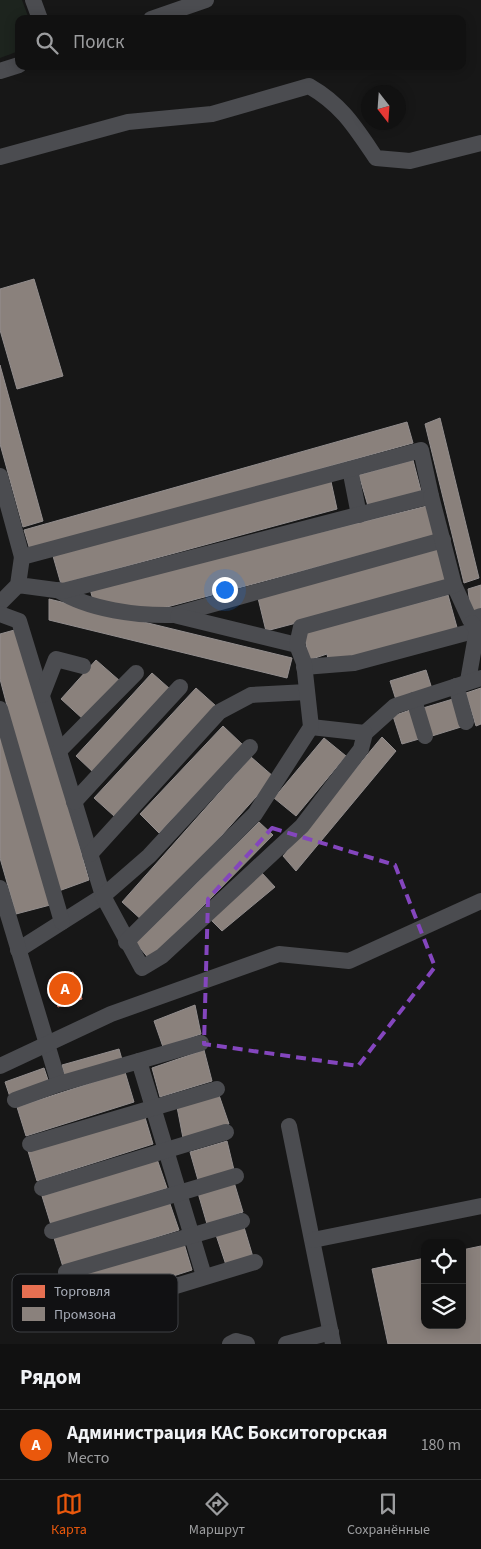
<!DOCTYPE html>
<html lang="ru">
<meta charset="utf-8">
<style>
:root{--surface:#111;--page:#1a1a1a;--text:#f1f3f6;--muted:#9c9d9f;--line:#303131;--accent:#ea580c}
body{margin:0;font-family:"Source Sans 3",sans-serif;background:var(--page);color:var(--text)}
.controls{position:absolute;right:15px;bottom:15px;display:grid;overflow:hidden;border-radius:10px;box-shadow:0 2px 12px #0003}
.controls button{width:45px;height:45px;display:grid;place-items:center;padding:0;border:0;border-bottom:1px solid var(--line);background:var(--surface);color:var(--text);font:25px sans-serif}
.compass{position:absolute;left:361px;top:85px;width:45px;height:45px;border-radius:50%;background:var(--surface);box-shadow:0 2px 12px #0003;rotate:163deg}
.you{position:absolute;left:224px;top:589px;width:18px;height:18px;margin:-12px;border:4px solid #fff;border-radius:50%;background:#1a73e8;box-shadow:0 0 0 8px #1a73e833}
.badge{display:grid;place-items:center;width:32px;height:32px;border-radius:50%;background:var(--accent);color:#fff;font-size:16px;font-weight:700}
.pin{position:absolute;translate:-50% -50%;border:2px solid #fff;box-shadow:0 1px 5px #0006}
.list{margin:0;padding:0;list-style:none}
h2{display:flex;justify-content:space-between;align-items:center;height:65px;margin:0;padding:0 20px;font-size:21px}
h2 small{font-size:16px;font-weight:400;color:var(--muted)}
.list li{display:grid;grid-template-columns:32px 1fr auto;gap:15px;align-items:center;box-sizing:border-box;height:70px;padding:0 20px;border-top:1px solid var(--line)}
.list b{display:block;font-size:19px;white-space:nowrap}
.list p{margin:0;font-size:16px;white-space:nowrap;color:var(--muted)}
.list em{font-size:16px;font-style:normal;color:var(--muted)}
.icon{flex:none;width:28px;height:28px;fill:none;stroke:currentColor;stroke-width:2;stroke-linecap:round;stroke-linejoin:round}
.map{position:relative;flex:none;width:481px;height:1344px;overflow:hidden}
.search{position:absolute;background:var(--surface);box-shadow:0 2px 12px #0003;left:15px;right:15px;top:15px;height:55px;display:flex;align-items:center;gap:12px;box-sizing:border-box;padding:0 18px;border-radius:10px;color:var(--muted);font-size:19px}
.sheet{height:135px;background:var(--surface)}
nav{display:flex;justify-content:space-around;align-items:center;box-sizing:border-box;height:70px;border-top:1px solid var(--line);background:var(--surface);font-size:14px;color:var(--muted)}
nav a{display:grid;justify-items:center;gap:2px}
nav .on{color:var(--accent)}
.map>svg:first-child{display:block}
</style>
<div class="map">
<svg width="481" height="1344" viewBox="0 0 481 1344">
<rect width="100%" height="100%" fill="#171717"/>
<path fill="#1d241e" d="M 0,0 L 22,0 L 29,19 L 19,19 L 19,51 L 0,58 Z"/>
<path fill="#e76f51" stroke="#d48270" d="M 73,972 L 82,999 L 58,1007 L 49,980 Z"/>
<g fill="#8a817c" stroke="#938e8e">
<path d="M 34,279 L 63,376 L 17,389 L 0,330 L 0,289 Z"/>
<path d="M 0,365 L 43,521 L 23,527 L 0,444 Z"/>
<path d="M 440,418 L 479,578 L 464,583 L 425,424 Z"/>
<path d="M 407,422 L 413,443 L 30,550 L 24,530 Z"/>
<path d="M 413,460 L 421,491 L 368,506 L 359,475 Z"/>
<path d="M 330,477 L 337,509 L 61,584 L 53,556 Z"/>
<path d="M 431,505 L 437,535 L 152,611 L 93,600 L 90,589 Z"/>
<path d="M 441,548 L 448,583 L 266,631 L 258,598 Z"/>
<path d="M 481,585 L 481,610 L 471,613 L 468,589 Z"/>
<path d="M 448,595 L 458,631 L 329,664 L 327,654 L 309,660 L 304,633 Z"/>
<path d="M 49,599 L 292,658 L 287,678 L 49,620 Z"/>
<path d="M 18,629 L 89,880 L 56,892 L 0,679 L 0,634 Z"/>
<path d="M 96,660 L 120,681 L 84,720 L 61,699 Z"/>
<path d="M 426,670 L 432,689 L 397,703 L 390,681 Z"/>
<path d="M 152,673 L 170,689 L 94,773 L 76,756 Z"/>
<path d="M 196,688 L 216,706 L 114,816 L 94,798 Z"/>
<path d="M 481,688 L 481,724 L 476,726 L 466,693 Z"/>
<path d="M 453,699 L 461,727 L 432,736 L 423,708 Z"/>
<path d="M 410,710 L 419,739 L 402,744 L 393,716 Z"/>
<path d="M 0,719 L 54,904 L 16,914 L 0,858 Z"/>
<path d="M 223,726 L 243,745 L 159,833 L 140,814 Z"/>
<path d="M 382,737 L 396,751 L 296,871 L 283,856 Z"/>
<path d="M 324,738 L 346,756 L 296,816 L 274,798 Z"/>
<path d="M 251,757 L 274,777 L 144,922 L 122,902 Z"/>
<path d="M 259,822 L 273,835 L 150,960 L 136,943 Z"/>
<path d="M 261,872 L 275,887 L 222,931 L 210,919 Z"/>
<path d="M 195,1005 L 201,1034 L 163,1047 L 154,1021 Z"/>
<path d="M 119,1049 L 123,1063 L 65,1078 L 62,1065 Z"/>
<path d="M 204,1050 L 212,1081 L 160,1097 L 152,1068 Z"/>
<path d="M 44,1068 L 49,1083 L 10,1097 L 5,1082 Z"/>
<path d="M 125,1072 L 134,1102 L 26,1136 L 17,1107 Z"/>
<path d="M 219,1095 L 229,1124 L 183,1138 L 177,1107 Z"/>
<path d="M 144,1114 L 153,1144 L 37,1181 L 28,1151 Z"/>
<path d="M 227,1141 L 234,1170 L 198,1180 L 190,1152 Z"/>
<path d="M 157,1159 L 167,1188 L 51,1225 L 42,1196 Z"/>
<path d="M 234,1182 L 243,1212 L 207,1224 L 198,1193 Z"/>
<path d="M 169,1201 L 179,1230 L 63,1267 L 54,1238 Z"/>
<path d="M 244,1227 L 253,1257 L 226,1265 L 216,1235 Z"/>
<path d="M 183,1240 L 192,1270 L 77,1307 L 67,1277 Z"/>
<path d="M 481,1246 L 481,1344 L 388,1344 L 372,1269 L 425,1258 L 425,1325 L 462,1325 L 462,1250 Z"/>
</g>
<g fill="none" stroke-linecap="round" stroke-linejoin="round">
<g stroke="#4b4c50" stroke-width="16">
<path d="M 33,0 L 40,19"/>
<path d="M 151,19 L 206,0"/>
<path d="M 0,71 L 19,65"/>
<path d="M 0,157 L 128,122 L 212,114 L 309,86 C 342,105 355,127 376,158 L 410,161 L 481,143"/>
<path d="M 350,469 L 359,515"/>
<path d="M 0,476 L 22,557"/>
<path d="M 454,585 L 470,620 L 481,616"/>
<path d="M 58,590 C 89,610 138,616 174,615 L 443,540"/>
<path d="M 0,603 L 18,585 L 22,557 L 421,450 L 431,496 L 63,591 L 18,585"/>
<path d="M 0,614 L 19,621 L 103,896 L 18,950"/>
<path d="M 178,616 L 297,645"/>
<path d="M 304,667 L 354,663 L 477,630"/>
<path d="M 468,681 L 477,630 L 472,623"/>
<path d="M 456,686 L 466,722"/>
<path d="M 42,695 L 56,659 L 83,666"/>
<path d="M 414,700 L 425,736"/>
<path d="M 0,709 L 62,922"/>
<path d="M 365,733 L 395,706 L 481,678"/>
<path d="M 250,747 L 149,856 L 103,896 L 142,968 L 162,956 L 302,826 L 361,749 L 365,733 L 311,727"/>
<path d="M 59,751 L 136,673"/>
<path d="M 74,802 L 180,687"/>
<path d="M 90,854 L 219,712 L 251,695 L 307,692"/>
<path d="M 0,888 L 59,1084"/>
<path d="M 126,942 L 255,814 L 311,727 L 304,663 L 297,645 L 301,627 L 454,585 L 431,496"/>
<path d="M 139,1061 L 201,1043"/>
<path d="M 0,1066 L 111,1014 L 279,954 L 349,961 L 481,901"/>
<path d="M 15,1100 L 59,1084 L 139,1061 L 204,1276"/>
<path d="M 289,1126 L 333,1344"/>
<path d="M 30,1144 L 217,1089"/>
<path d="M 42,1188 L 226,1132"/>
<path d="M 52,1231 L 236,1176"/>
<path d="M 313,1240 L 481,1206"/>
<path d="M 66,1272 L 242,1221"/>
<path d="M 77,1316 L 255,1262"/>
<path d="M 230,1344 L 236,1341 L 247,1344"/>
<path d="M 286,1344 L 331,1332"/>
</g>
</g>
<path fill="none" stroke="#8446be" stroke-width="4" stroke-dasharray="10 6" stroke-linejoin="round" d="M 272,828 L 395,865 L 435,967 L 358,1066 L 204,1044 L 208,899 Z"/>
<rect x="12" y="1274" width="166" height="58" rx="8" fill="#111113" stroke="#3e4045" stroke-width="1"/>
<rect x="22" y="1285" width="23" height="13" fill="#e76f51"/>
<rect x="22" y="1307" width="23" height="14" fill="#8a817c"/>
<g font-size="14" fill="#a8adb8">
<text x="54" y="1296">Торговля</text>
<text x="54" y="1319">Промзона</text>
</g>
</svg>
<div class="controls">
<button><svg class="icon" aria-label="locate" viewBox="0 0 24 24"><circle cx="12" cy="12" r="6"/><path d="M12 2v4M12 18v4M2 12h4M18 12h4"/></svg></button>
<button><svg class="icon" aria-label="layers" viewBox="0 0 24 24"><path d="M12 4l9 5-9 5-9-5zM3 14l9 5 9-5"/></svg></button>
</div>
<svg class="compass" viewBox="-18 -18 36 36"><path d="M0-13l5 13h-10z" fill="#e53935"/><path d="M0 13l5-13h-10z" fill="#9c9d9f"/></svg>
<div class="you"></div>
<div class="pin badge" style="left:65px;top:989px">A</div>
<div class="search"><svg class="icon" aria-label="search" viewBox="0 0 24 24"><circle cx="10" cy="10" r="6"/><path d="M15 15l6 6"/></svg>Поиск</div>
</div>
<section class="sheet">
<h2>Рядом<small></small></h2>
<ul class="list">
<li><span class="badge">A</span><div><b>Администрация КАС Бокситогорская</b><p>Место</p></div><em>180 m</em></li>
</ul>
</section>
<nav>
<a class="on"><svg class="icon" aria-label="map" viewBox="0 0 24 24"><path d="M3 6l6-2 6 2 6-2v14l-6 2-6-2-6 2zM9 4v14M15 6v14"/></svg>Карта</a>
<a><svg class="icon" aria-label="directions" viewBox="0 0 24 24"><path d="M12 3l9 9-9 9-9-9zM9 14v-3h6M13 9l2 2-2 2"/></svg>Маршрут</a>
<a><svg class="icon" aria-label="saved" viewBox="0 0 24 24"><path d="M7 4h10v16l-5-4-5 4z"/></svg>Сохранённые</a>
</nav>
